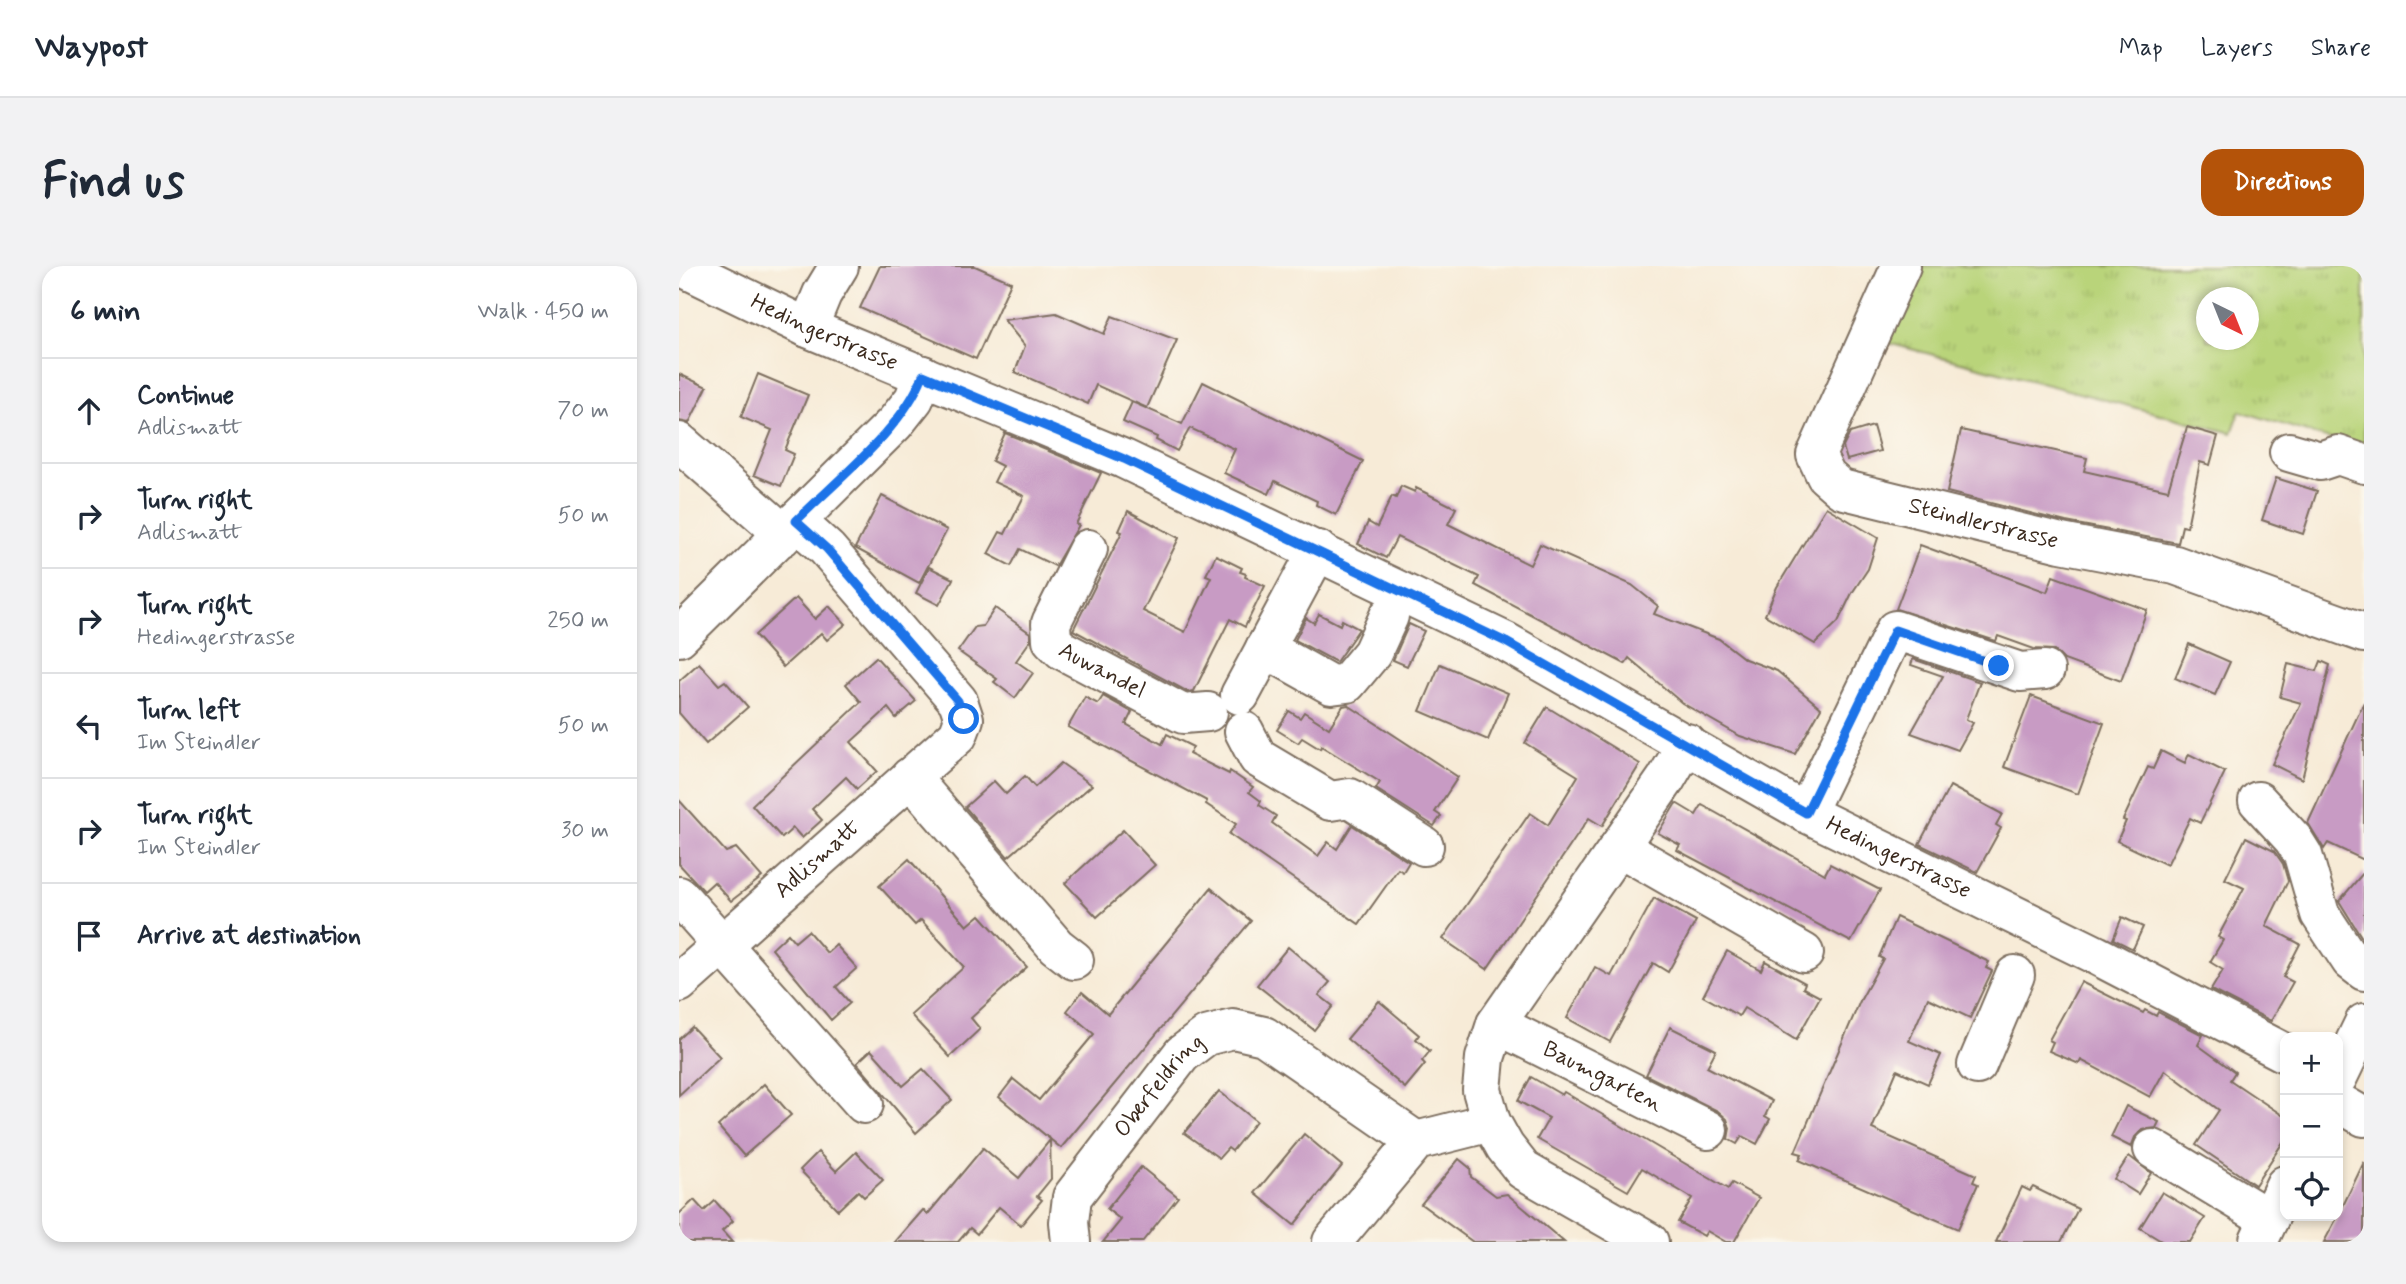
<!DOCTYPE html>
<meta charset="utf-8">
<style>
:root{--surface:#fff;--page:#f2f2f3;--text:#1f2937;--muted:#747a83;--line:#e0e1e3;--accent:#b45309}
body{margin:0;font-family:Mynerve,sans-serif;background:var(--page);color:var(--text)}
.controls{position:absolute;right:21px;bottom:21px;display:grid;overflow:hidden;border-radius:14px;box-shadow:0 4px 10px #0003}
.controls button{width:63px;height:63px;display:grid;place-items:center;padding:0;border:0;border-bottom:2px solid var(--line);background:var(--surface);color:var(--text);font:35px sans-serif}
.compass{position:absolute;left:1517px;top:21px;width:63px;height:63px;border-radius:50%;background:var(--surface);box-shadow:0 4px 10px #0003;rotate:137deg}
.stop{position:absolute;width:21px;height:21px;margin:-16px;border:5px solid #1a73e8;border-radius:50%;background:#fff}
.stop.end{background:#1a73e8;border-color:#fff;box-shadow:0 2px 7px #0008}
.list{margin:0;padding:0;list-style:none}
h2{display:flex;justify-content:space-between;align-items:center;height:91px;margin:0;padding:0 28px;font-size:30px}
h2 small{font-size:23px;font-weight:400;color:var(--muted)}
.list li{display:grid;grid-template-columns:46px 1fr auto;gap:21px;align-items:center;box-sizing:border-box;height:105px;padding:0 28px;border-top:2px solid var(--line)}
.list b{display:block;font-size:26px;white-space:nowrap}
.list p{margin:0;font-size:23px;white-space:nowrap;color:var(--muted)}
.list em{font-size:23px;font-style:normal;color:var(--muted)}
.icon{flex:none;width:38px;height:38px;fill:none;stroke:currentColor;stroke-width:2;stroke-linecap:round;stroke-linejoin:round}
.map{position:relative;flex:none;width:1685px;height:976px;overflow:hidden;border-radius:21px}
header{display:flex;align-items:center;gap:42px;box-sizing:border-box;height:98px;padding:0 35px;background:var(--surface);border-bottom:2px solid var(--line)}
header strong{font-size:33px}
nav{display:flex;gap:38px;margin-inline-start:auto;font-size:24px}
.intro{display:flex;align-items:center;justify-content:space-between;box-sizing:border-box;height:168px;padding:0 42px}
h1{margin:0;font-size:49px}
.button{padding:18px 32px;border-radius:21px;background:var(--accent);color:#fff;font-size:24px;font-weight:700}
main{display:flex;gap:42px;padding:0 42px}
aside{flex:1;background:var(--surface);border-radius:21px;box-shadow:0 4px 10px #0003}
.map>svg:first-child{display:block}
</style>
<header>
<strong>Waypost</strong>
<nav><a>Map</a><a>Layers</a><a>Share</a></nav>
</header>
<div class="intro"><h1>Find us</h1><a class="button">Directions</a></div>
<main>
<aside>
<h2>6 min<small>Walk · 450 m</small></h2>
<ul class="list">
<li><svg class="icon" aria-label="ahead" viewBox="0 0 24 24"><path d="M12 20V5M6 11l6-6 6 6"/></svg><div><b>Continue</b><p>Adlismatt</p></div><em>70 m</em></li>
<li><svg class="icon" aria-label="right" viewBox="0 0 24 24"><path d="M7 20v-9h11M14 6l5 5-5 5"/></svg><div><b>Turn right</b><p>Adlismatt</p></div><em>50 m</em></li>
<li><svg class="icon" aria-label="right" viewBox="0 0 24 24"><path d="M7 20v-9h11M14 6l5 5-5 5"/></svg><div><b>Turn right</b><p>Hedingerstrasse</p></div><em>250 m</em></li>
<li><svg class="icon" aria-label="left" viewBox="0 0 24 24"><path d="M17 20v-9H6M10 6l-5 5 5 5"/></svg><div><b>Turn left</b><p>Im Steindler</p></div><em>50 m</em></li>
<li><svg class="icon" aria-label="right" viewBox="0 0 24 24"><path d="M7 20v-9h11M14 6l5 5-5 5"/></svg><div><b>Turn right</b><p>Im Steindler</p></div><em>30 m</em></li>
<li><svg class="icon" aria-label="arrive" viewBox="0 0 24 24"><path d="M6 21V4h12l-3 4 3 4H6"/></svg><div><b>Arrive at destination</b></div></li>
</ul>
</aside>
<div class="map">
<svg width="1685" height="976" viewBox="0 0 1685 976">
<defs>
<pattern id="grass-tufts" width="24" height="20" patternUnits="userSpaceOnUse" patternTransform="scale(1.75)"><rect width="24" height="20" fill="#b9d47a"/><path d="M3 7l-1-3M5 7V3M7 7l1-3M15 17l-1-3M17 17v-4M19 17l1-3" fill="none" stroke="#a0b669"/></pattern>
</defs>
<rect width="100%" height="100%" fill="#fbf7ec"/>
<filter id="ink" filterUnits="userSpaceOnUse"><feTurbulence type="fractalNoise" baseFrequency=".0143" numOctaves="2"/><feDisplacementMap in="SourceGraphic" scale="14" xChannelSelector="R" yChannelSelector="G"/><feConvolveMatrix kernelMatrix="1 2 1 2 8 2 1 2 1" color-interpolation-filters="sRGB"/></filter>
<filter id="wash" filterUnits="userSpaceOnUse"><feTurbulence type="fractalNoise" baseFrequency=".00686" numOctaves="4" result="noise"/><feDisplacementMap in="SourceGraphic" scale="28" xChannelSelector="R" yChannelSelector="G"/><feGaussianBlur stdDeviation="1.57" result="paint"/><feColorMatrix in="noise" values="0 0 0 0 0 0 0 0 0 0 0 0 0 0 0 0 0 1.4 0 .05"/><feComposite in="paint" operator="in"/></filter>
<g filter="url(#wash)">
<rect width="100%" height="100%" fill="#f7ebd7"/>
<path fill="url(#grass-tufts)" stroke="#7a7f4c" stroke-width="2" fill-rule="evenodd" d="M 1222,0 L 1685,0 L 1685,184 L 1561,145 L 1553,167 L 1190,72 ZM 1528,32 L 1570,32 L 1570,74 L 1528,74 Z"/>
<g id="blocks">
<g fill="#c89bc4">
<path d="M 201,0 L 296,0 L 332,16 L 297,93 L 181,42 Z"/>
<path d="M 377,47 L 425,68 L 433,50 L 498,74 L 468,142 L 417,119 L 409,138 L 336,106 L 346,80 L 325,54 Z"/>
<path d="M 0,108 L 28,121 L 10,157 L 0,155 Z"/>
<path d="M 79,108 L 129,129 L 106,184 L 115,188 L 102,220 L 75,209 L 93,164 L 62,151 Z"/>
<path d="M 524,116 L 684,195 L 657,249 L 637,239 L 638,235 L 596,215 L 590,228 L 545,207 L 556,183 L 511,162 L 498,185 L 477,174 L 478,171 L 444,156 L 453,136 L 503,158 Z"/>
<path d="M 1194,160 L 1201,185 L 1168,194 L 1164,181 L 1171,167 Z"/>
<path d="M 1508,161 L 1539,170 L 1531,199 L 1521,196 L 1508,261 L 1503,260 L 1499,277 L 1387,256 L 1268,226 L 1282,164 L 1408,192 L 1405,205 L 1489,224 Z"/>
<path d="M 326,167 L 422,207 L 397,258 L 400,259 L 376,300 L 341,283 L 332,300 L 309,288 L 321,266 L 326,268 L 345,230 L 315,216 L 323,200 L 313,195 Z"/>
<path d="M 1597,212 L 1638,225 L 1624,268 L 1583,254 Z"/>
<path d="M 722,220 L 736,226 L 737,222 L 777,242 L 769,258 L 851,299 L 861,278 L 953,319 L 979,340 L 975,348 L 1040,373 L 1066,393 L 1098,405 L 1142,442 L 1116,488 L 1061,470 L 1003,437 L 950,392 L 946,398 L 796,319 L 800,311 L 718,271 L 707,292 L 679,278 L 689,256 L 698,261 L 713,230 L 717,232 Z"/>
<path d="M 203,230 L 268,264 L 240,317 L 176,282 Z"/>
<path d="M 1147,241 L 1199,272 L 1189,303 L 1173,327 L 1159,356 L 1136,378 L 1086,349 L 1098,321 Z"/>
<path d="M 449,245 L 500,272 L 464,345 L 506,366 L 532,311 L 527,309 L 537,289 L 563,302 L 561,306 L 567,308 L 566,311 L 586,320 L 566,361 L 551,353 L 515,425 L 509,426 L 394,364 L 443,266 L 440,265 Z"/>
<path d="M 1241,279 L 1368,326 L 1374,310 L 1468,344 L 1442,415 L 1385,394 L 1375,384 L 1355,383 L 1319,370 L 1317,375 L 1217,343 Z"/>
<path d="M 250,301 L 274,313 L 260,339 L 237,327 Z"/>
<path d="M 117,332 L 136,353 L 150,340 L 167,358 L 148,374 L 142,367 L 104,401 L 76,369 Z"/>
<path d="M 316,342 L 351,367 L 351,375 L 337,395 L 354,407 L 336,432 L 315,416 L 318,413 L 279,385 L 296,361 L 304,360 Z"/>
<path d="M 640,348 L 661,359 L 663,354 L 680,363 L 657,396 L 616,374 L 627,352 L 635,357 Z"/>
<path d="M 730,358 L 745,365 L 728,400 L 714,394 Z"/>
<path d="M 1510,378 L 1551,396 L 1536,429 L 1496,412 Z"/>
<path d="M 197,391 L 237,435 L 217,452 L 209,442 L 172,476 L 198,505 L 178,523 L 167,511 L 133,543 L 143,554 L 123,572 L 114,562 L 103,572 L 73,539 L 182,436 L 167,418 Z"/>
<path d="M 1234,393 L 1301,416 L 1287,453 L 1294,457 L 1279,484 L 1232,467 L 1264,410 L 1232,399 Z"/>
<path d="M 1642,395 L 1651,399 L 1623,513 L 1593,498 L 1622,437 L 1601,431 L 1609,398 L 1638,405 Z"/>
<path d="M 20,397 L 40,419 L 46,415 L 69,441 L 27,478 L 0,447 L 0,415 Z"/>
<path d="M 761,398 L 829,427 L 809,474 L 741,445 Z"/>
<path d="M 424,430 L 453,446 L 447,458 L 483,478 L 488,468 L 514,481 L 510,488 L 550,508 L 551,505 L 574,521 L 570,526 L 582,535 L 580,539 L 597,550 L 593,557 L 639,590 L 649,576 L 658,583 L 673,559 L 730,596 L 724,606 L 719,603 L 680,658 L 550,568 L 557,558 L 527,538 L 528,535 L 389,461 L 406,431 L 419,438 Z"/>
<path d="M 1352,430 L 1425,457 L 1399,528 L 1325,501 Z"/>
<path d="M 1685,436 L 1685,594 L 1649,577 L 1645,583 L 1629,557 Z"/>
<path d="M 669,439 L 779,511 L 756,546 L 762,550 L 755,560 L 697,523 L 701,516 L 642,480 L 641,483 L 623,472 L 619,477 L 598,464 L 610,445 L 621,452 L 625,446 L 650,462 L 664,440 Z"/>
<path d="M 868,441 L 961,498 L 923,560 L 910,552 L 808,703 L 764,673 L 851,547 L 869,559 L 899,510 L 846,477 Z"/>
<path d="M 1482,485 L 1506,497 L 1510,488 L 1546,506 L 1521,557 L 1511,552 L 1488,599 L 1438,575 L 1447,555 L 1444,554 L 1469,501 L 1474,503 Z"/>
<path d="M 382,497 L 413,519 L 329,591 L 286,541 L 315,515 L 327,528 L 346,510 L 356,521 Z"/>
<path d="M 1271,520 L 1323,548 L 1317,559 L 1322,562 L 1298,606 L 1240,578 Z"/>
<path d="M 0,534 L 47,586 L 57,582 L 83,611 L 52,635 L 35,616 L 25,625 L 0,598 Z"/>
<path d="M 997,537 L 1017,549 L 1023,539 L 1146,608 L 1151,598 L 1201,624 L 1172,676 L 998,584 L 1001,579 L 979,567 Z"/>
<path d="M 444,564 L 476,599 L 418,651 L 386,617 Z"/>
<path d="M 1567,571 L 1595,585 L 1604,598 L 1609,615 L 1587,660 L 1621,678 L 1604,711 L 1614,716 L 1592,755 L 1532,724 L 1544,704 L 1531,696 L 1544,674 L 1539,671 L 1565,622 L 1546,613 Z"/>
<path d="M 230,593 L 288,660 L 301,649 L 348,701 L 292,752 L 301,763 L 271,791 L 232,749 L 285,701 L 242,654 L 236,659 L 200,620 Z"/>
<path d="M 1685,606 L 1685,675 L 1660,635 Z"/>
<path d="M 532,622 L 572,655 L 382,882 L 320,831 L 334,813 L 360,834 L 415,768 L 388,745 L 403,726 L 429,748 Z"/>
<path d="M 975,632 L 1017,655 L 989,706 L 974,697 L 931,776 L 888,752 L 916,701 L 932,710 Z"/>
<path d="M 1217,651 L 1310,696 L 1307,702 L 1313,705 L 1291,752 L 1249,732 L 1230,775 L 1262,789 L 1249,818 L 1218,804 L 1193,863 L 1297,909 L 1294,916 L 1299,918 L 1279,963 L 1120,894 L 1123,888 L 1116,886 L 1181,735 L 1204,693 L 1200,691 Z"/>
<path d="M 1443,651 L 1464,661 L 1454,683 L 1434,673 Z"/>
<path d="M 129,665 L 148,687 L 157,679 L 178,702 L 157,721 L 171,737 L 152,754 L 93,683 L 109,668 L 116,676 Z"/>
<path d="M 609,681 L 651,716 L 640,729 L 654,740 L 635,764 L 578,719 Z"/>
<path d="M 1048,685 L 1082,704 L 1086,695 L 1126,717 L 1124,722 L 1141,731 L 1117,774 L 1065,742 L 1060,750 L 1024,730 Z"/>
<path d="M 1402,716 L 1464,747 L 1466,744 L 1477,750 L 1479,746 L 1524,769 L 1519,779 L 1556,806 L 1551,814 L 1606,851 L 1606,873 L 1576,919 L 1517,879 L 1540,844 L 1486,804 L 1471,831 L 1402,794 L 1400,798 L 1370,785 L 1374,776 L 1370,774 Z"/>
<path d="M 700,735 L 740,769 L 737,773 L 751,785 L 743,795 L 746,798 L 726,822 L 668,773 Z"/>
<path d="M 13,761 L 41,791 L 0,829 L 0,773 Z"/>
<path d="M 991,761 L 1037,784 L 1028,801 L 1093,835 L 1086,850 L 1091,853 L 1078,878 L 1063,870 L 1058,878 L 1049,873 L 1051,862 L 1048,853 L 1039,845 L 967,809 Z"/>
<path d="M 192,784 L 224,820 L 244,803 L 273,834 L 237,867 L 178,797 Z"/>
<path d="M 852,811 L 883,829 L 885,826 L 1049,923 L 1053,917 L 1080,932 L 1055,976 L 1047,976 L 1028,965 L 1025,970 L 999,956 L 1013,932 L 963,902 L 949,925 L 858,873 L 870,852 L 839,835 Z"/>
<path d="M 85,818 L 112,849 L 65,890 L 39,860 Z"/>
<path d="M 540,825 L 577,855 L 553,885 L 549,882 L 540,892 L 505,867 Z"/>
<path d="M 1447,840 L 1480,856 L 1477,862 L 1463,864 L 1456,871 L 1452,881 L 1432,871 Z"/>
<path d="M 625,868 L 663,900 L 615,959 L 576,927 Z"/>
<path d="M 371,874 L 372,913 L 358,930 L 363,934 L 342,959 L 320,941 L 298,968 L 291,962 L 279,976 L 216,976 L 244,944 L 249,948 L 304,882 L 340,912 Z"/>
<path d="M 139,886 L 157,905 L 177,886 L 204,914 L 185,931 L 179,925 L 159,944 L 121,904 Z"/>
<path d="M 1450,890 L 1472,907 L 1459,928 L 1435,913 Z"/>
<path d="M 780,893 L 791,902 L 792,911 L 817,930 L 828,928 L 885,976 L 794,976 L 742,938 Z"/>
<path d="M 1685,896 L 1685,976 L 1645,976 L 1659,950 Z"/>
<path d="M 462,901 L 499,931 L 463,976 L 424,976 L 442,954 L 428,943 Z"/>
<path d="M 1343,921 L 1351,925 L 1354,921 L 1399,943 L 1382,976 L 1317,976 Z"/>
<path d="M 1483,926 L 1526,952 L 1511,976 L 1484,976 L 1461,962 Z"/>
<path d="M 15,934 L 25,945 L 36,935 L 54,955 L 43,965 L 53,976 L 0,976 L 0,948 Z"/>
</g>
</g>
</g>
<g filter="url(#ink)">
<use href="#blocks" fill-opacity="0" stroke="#7d6e5f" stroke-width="2"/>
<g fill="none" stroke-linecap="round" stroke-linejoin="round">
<g stroke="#7d6e5f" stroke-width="42">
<g id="minor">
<path id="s1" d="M 1,0 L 129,62 L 445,193 L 827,376 L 1127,547 L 1417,689 L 1606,787"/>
<path id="s2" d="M 1222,0 L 1137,189 L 1147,210 L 1162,223 L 1382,277 L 1496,299 L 1685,367"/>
<path d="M 129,62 L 143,28 L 160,0"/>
<path d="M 0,176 L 89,254 L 103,271"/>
<path d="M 1610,186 L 1641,195 L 1659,189 L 1685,198"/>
<path id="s3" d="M 409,283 L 372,357 L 373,374 L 383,384 L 504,448 L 529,446"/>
<path d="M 0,371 L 216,157 L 235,133 L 244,109"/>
<path d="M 586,382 L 652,419 L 668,417 L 693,387 L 710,350"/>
<path d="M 561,429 L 639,284"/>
<path d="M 565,465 L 579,492 L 651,535 L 671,532 L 745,580"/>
<path d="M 231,511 L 377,680 L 395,694"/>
<path d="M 1579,535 L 1614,573 L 1624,589 L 1641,648 L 1672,695 L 1685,705"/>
<path d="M 1127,547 L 1216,364 L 1341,406 L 1366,404"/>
<path d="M 940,581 L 1125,687"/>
<path d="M 0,630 L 185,838"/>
<path id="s4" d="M 0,717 L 279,469 L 285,453 L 279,435 L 148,283 L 117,255"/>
<path id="s5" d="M 817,758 L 1029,864"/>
<path d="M 1298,799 L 1336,709"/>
<path d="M 1659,811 L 1685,757"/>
<path d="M 1659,836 L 1685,851"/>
<path d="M 1474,883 L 1590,953"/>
<path d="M 1580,974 L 1606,919"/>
<path id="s6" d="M 392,976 L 390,956 L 393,931 L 503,788 L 527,770 L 554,763 L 585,770 L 737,875"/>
<path d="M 653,976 L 737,875 L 812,856"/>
<path d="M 970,976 L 844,904 L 826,881 L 812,856 L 803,824 L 806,792 L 817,758 L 987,513 L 1008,477"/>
</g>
</g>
<use href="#minor" stroke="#fff" stroke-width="38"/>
</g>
</g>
<g fill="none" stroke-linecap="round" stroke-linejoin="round" filter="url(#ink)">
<path stroke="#1a73e8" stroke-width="9" d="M 285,453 L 279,435 L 148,283 L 117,255 C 158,214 224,163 244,109 L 445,193 L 827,376 L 1127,547 L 1216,364 L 1320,400"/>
</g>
<g text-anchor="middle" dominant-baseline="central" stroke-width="5" stroke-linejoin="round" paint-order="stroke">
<g font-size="23" fill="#3b2a1e" stroke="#fbf7ec">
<text stroke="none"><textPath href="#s1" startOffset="159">Hedingerstrasse</textPath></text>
<text stroke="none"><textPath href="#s2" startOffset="397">Steindlerstrasse</textPath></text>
<text stroke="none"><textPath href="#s3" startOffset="159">Auwandel</textPath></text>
<text stroke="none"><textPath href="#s1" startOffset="1356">Hedingerstrasse</textPath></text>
<text stroke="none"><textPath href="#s4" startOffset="186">Adlismatt</textPath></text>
<text stroke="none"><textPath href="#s5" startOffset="119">Baumgarten</textPath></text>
<text stroke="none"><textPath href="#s6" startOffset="187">Oberfeldring</textPath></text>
</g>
</g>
</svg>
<div class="controls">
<button>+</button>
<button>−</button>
<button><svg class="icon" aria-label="locate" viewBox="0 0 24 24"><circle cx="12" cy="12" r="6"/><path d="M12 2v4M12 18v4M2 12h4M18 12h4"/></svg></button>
</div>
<svg class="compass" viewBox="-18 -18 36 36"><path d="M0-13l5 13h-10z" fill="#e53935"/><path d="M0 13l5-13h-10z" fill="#747a83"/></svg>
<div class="stop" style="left:285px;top:453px"></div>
<div class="stop end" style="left:1320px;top:400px"></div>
</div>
</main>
